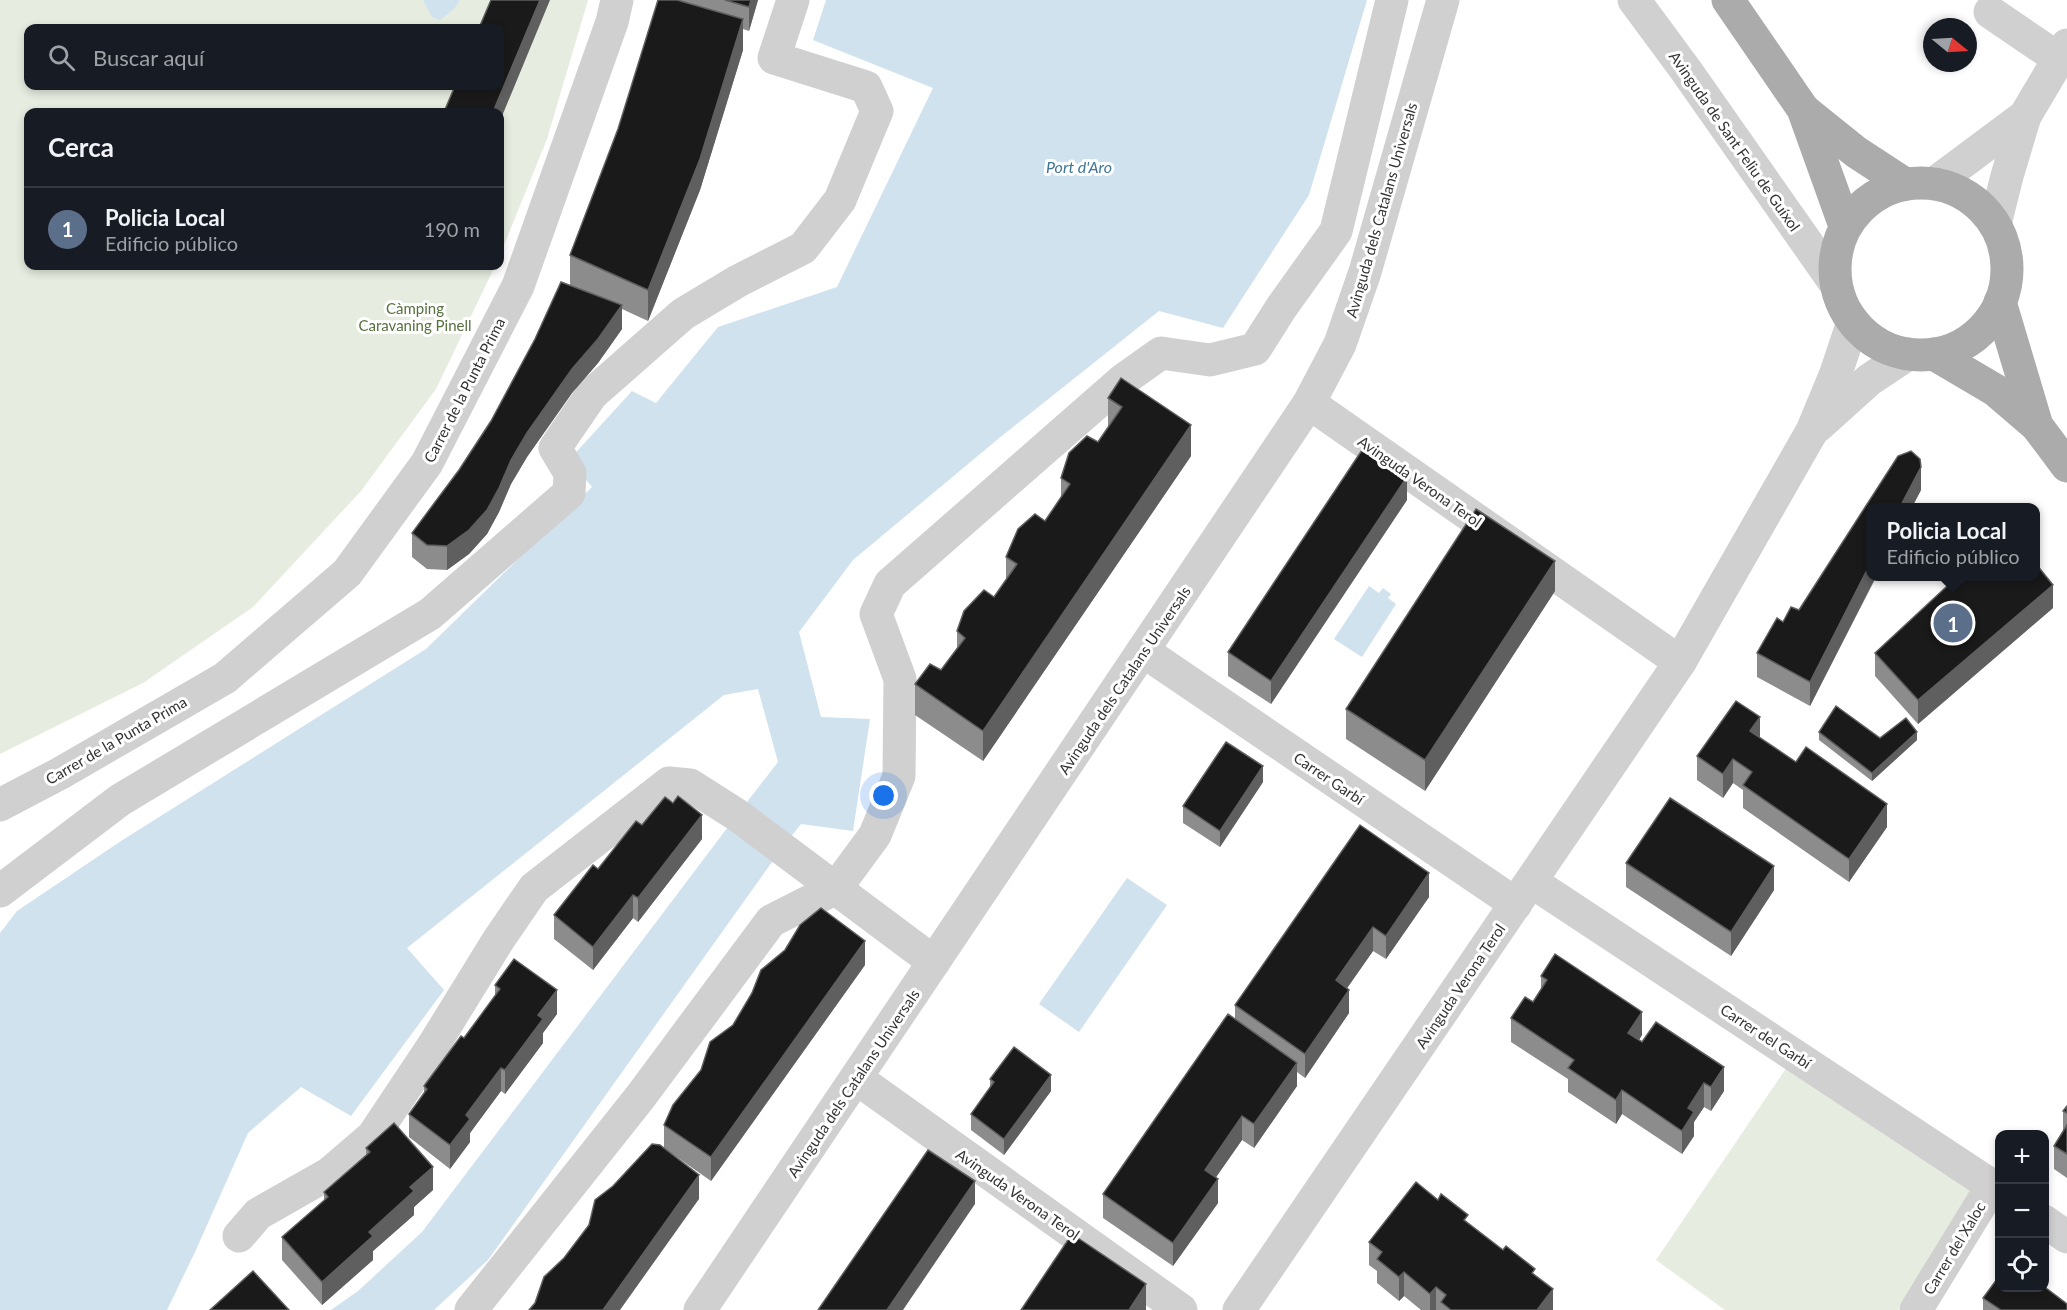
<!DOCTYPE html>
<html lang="es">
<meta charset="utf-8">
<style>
:root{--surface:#171b24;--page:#20242c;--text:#f1f3f6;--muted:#9ea1a6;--line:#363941;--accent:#e63946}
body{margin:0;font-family:Lato,sans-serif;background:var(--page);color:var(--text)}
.controls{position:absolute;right:18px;bottom:18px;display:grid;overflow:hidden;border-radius:12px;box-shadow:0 3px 9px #0003}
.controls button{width:54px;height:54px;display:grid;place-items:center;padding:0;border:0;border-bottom:2px solid var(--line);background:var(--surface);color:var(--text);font:30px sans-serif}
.compass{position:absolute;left:1923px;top:18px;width:54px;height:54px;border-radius:50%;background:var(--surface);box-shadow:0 3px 9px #0003;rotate:108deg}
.you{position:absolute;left:884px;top:796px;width:21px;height:21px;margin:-15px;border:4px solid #fff;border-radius:50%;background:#1a73e8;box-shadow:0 0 0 9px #1a73e833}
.badge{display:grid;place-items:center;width:39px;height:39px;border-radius:50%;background:var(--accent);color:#fff;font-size:20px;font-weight:700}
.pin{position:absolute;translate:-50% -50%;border:3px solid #fff;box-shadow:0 2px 6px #0006}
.popup{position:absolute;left:1866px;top:503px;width:174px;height:78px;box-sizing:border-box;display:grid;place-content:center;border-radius:12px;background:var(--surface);filter:drop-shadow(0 2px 4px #0005);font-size:20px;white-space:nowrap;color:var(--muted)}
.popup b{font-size:22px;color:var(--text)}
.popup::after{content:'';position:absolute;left:50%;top:100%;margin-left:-12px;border:12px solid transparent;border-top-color:var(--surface)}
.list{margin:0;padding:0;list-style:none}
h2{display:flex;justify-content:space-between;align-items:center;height:78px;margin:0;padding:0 24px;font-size:26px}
h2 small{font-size:20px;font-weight:400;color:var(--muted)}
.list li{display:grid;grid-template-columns:39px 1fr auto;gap:18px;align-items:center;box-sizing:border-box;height:84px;padding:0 24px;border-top:2px solid var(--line)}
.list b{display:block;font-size:22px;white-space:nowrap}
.list p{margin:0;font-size:20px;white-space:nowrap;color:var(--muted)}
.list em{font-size:20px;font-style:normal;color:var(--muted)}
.icon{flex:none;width:33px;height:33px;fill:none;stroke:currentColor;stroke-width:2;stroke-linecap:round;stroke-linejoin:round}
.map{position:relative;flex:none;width:2067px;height:1310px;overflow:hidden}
.search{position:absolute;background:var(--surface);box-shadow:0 3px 9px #0003;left:24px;top:24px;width:480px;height:66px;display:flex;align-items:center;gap:15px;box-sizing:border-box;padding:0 21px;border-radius:12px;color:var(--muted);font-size:22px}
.panel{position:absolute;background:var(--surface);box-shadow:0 3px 9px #0003;left:24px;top:108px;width:480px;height:162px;border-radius:12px}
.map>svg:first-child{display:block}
</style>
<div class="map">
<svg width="2067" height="1310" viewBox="0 0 2067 1310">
<rect width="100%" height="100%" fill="#fff"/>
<g fill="#e6ecdf" fill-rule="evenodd">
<path d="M 0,0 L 588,0 L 547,139 L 500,255 L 500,112 L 28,112 L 28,266 L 495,266 L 436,389 L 361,491 L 253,607 L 143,683 L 0,754 ZM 28,28 L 500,28 L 500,86 L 28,86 Z"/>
<path d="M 1787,1067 L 1972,1190 L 1898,1310 L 1725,1310 L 1656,1260 Z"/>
</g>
<g fill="#cfe2ee">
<path d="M 423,0 L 460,0 L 454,9 L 440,20 L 432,17 Z"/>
<path d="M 826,0 L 1367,0 L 1309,195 L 1223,328 L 1159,311 L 998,439 L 853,560 L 799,632 L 821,717 L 870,719 L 853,831 L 801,824 L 782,848 L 488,1260 L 434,1310 L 331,1310 L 358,1291 L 422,1232 L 737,815 L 778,762 L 758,689 L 724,695 L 407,948 L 444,990 L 351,1116 L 301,1087 L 248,1133 L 195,1252 L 167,1310 L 0,1310 L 0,933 L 17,911 L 121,841 L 426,649 L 592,487 L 569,460 L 632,391 L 656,403 L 718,327 L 837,287 L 933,88 L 813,40 Z"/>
<path d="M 1369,586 L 1379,593 L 1383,588 L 1391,594 L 1388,598 L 1396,604 L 1362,657 L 1334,639 Z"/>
<path d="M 1127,878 L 1167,905 L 1079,1032 L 1039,1004 Z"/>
</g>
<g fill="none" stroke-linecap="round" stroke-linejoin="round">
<g stroke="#d0d0d0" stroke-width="33">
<path d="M 1634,0 L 1685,69 L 1835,283"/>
<path d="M 1990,12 L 2059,59"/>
<path d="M 1935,183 L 2025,116"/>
<path d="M 1995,224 L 2007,176 L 2025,116 L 2067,45"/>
<path d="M 1309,403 L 1680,662"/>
<path d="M 1818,426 L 1869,380 L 1908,354"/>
<path d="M 1143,651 L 1516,904"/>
<path d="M 0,805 L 59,774 L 225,678 L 347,573 L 427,463 L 518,286 L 612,22 L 617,0"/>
<path d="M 1532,882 L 2000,1191"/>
<path d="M 0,891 L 120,800 L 430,614 L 569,493 L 570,473 L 555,448 L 592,394 L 683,314 L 738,281 L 803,248 L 840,200 L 877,111 L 866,87 L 774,58 L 793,0"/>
<path d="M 856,1078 L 1181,1310"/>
<path d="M 2044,1221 L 2067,1237"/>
<path d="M 239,1236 L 258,1214 L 330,1173 L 373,1136 L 433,1046 L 499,939 L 534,888 L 669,783 L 690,785 L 737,815 L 934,962"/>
<path d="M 471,1310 L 641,1096 L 771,921 L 836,888 L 875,835 L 899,776 L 900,679 L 876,614 L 890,584 L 1123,380 L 1161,353 L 1210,360 L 1255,349 L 1281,308 L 1336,231 L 1392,0"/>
<path d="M 700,1310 L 1309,403 L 1340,344 L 1365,272 L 1443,0"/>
<path d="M 1239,1310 L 1680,662 L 1812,431 L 1836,373 L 1853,322"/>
<path d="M 1916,1310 L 1992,1186"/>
</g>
<g stroke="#ababab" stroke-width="33">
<path d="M 1728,0 L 1803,109 L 1845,226"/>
<path d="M 1805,111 L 1856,152 L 1905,184"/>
<circle cx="1921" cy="269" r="86"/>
<path d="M 2000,302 L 2037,426"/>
<path d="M 1934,354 L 1995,390 L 2037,426 L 2067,466"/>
</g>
</g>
<g fill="#8c8c8c">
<path d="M 658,0 L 758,0 L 749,31 L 743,29 L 743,50 L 700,190 L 648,321 L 622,309 L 622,329 L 598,363 L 572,393 L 527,457 L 511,484 L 499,512 L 487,534 L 469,554 L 447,570 L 427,569 L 412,557 L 412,533 L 459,470 L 491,421 L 570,285 L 570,255 L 618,129 Z"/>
<path d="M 1121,378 L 1191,456 L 983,761 L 915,715 L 915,684 L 941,670 L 957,649 L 957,631 L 994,597 L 1006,580 L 1006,557 L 1045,521 L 1061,498 L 1061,478 L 1098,442 L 1108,428 L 1108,398 Z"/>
<path d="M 1921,490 L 1810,706 L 1757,677 L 1757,653 L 1783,622 L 1799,610 Z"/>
<path d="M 1407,500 L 1271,704 L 1228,676 L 1228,652 Z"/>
<path d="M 1555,591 L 1425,791 L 1346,739 L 1346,709 Z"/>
<path d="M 2053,608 L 1918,724 L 1875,676 L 1875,653 Z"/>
<path d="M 1819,732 L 1880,738 L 1917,740 L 1872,781 L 1819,740 Z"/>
<path d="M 1760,738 L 1887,827 L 1849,882 L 1743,808 L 1743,790 L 1733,783 L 1723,798 L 1697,780 L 1697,756 Z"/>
<path d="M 1263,782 L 1220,847 L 1183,823 L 1183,806 Z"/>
<path d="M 642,825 L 702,839 L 638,922 L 633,918 L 593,970 L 554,939 L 554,915 L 598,869 Z"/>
<path d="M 1360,825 L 1429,897 L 1386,959 L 1373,951 L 1347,988 L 1349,1013 L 1305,1078 L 1297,1072 L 1297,1086 L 1254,1148 L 1242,1140 L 1216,1177 L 1218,1203 L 1173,1266 L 1103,1218 L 1103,1194 L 1235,1019 L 1235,1005 Z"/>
<path d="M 1626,863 L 1774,890 L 1731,956 L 1626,887 Z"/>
<path d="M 865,965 L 711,1181 L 664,1148 L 664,1125 Z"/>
<path d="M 1541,976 L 1642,1035 L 1639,1040 L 1724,1091 L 1711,1111 L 1704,1107 L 1694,1122 L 1694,1136 L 1682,1154 L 1622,1114 L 1616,1124 L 1568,1092 L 1568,1079 L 1511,1042 L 1511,1018 L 1533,1002 L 1541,990 Z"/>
<path d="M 495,985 L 557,1014 L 543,1033 L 543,1043 L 505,1094 L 501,1091 L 470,1133 L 470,1142 L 450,1169 L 409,1137 L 409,1114 L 424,1094 L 424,1086 L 464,1038 L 495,996 Z"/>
<path d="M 990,1079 L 1051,1091 L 1004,1155 L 971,1130 L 971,1114 L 990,1087 Z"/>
<path d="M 2067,1106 L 2067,1178 L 2054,1169 L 2054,1146 L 2063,1131 L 2063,1111 Z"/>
<path d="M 366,1148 L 433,1190 L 414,1207 L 414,1215 L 373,1251 L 373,1260 L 322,1305 L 282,1260 L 282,1237 L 324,1200 L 324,1192 L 366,1155 Z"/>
<path d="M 1438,1200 L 1535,1275 L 1553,1310 L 1421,1310 L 1404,1296 L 1399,1301 L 1377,1283 L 1377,1271 L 1369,1265 L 1369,1242 Z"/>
<path d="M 2047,1290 L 2067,1310 L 1983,1310 L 1983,1298 Z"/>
</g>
<g fill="#5f5f5f">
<path d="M 540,0 L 550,0 L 500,121 L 500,112 L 493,112 Z"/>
<path d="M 751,0 L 758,0 L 749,31 L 749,7 Z"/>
<path d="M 743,19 L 743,50 L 700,190 L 648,321 L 648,290 Z"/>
<path d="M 622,305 L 622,329 L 598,363 L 572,393 L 527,457 L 511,484 L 499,512 L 487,534 L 469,554 L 447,570 L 447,546 L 511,460 L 527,433 L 572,369 Z"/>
<path d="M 1191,425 L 1191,456 L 983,761 L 983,731 Z"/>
<path d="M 1921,467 L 1921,490 L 1912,507 L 1900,507 Z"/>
<path d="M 1407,477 L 1407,500 L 1271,704 L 1271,681 Z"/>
<path d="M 1555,561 L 1555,591 L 1425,791 L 1425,760 Z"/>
<path d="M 1870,564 L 1870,576 L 1876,576 L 1810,706 L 1810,682 Z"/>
<path d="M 2053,585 L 2053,608 L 1918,724 L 1918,700 Z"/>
<path d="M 1760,717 L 1760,741 L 1750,731 Z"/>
<path d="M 1917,732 L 1917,740 L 1872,781 L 1872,773 Z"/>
<path d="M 1733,759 L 1733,783 L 1723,798 L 1723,774 Z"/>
<path d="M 1263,766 L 1263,782 L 1220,847 L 1220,831 Z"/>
<path d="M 1887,804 L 1887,827 L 1849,882 L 1849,859 Z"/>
<path d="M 702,815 L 702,839 L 638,922 L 638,898 Z"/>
<path d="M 1774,866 L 1774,890 L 1731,956 L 1731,932 Z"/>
<path d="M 1429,873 L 1429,897 L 1386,959 L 1386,936 Z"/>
<path d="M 633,895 L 633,918 L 593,970 L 593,947 Z"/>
<path d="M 1373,927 L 1373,951 L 1336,1004 L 1336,980 Z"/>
<path d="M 865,941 L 865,965 L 711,1181 L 711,1157 Z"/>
<path d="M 557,990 L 557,1014 L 543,1033 L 543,1043 L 505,1094 L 505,1070 L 538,1015 Z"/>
<path d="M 1349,990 L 1349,1013 L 1305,1078 L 1305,1054 Z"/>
<path d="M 1642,1012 L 1642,1035 L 1628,1057 L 1628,1033 Z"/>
<path d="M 1297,1063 L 1297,1086 L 1254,1148 L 1254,1124 Z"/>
<path d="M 1724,1067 L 1724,1091 L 1711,1111 L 1711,1087 Z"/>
<path d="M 501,1068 L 501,1091 L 470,1133 L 470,1142 L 450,1169 L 450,1145 L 466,1115 Z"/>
<path d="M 1051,1075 L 1051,1091 L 1004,1155 L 1004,1139 Z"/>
<path d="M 1704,1083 L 1704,1107 L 1694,1122 L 1694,1136 L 1682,1154 L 1682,1131 L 1688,1108 Z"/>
<path d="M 1622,1090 L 1622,1114 L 1616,1124 L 1616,1100 Z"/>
<path d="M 1242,1116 L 1242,1140 L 1205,1193 L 1205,1170 Z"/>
<path d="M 433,1167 L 433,1190 L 414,1207 L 414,1215 L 373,1251 L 373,1260 L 322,1305 L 322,1282 L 410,1187 Z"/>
<path d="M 699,1175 L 699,1199 L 620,1310 L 603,1310 Z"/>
<path d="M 1218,1179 L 1218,1203 L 1173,1266 L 1173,1243 Z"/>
<path d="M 975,1181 L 975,1204 L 903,1310 L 887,1310 Z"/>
<path d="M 1404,1272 L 1404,1296 L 1399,1301 L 1399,1277 Z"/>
<path d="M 1146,1284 L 1146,1310 L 1129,1310 Z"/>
<path d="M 1436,1287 L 1436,1310 L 1430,1310 L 1430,1294 Z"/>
<path d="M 1553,1289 L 1553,1310 L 1537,1310 Z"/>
</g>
<g fill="#1a1a1a" stroke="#5f5f5f" stroke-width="1.5">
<path d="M 491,0 L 540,0 L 493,112 L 444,112 L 455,86 L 500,86 L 500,28 L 479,28 Z"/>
<path d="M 658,0 L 677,0 L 743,19 L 700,159 L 648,290 L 570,255 L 618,129 Z"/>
<path d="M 725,0 L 751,0 L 749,7 Z"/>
<path d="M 561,282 L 622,305 L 598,339 L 572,369 L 527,433 L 511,460 L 499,488 L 487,510 L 469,530 L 447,546 L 427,545 L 412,533 L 459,470 L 491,421 L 535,339 Z"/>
<path d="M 1121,378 L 1191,425 L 983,731 L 915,684 L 930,664 L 941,670 L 965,638 L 957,631 L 964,611 L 984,590 L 994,597 L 1017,564 L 1006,557 L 1018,529 L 1035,514 L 1045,521 L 1070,484 L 1061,478 L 1069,453 L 1087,436 L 1098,442 L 1122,407 L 1108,398 Z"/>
<path d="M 1364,447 L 1407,477 L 1271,681 L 1228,652 Z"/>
<path d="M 1911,451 L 1920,459 L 1921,467 L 1900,507 L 1870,507 L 1870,564 L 1810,682 L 1757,653 L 1777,618 L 1783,622 L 1791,607 L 1799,610 L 1898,456 Z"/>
<path d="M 1476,509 L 1555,561 L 1425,760 L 1346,709 Z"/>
<path d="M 2036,564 L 2053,585 L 1918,700 L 1875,653 L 1958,576 L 2036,576 Z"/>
<path d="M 1736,701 L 1760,717 L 1750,731 L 1796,762 L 1806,747 L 1887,804 L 1849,859 L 1743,785 L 1752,772 L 1733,759 L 1723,774 L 1697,756 Z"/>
<path d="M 1836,706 L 1880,738 L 1906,718 L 1917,732 L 1872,773 L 1819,732 Z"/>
<path d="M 1226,742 L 1263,766 L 1220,831 L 1183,806 Z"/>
<path d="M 678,796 L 702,815 L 638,898 L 633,895 L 593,947 L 554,915 L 593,865 L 598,869 L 636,821 L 642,825 L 665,797 L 673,803 Z"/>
<path d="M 1670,798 L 1774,866 L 1731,932 L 1626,863 Z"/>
<path d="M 1360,825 L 1429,873 L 1386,936 L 1373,927 L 1336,980 L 1349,990 L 1305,1054 L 1235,1005 Z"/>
<path d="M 821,908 L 865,941 L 711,1157 L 664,1125 L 673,1105 L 701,1070 L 710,1042 L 733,1025 L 752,993 L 761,970 L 785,950 L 800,925 Z"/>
<path d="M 1555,954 L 1642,1012 L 1628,1033 L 1642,1042 L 1656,1022 L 1724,1067 L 1711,1087 L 1704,1083 L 1688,1108 L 1694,1112 L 1682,1131 L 1622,1090 L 1616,1100 L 1568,1068 L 1574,1060 L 1511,1018 L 1525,997 L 1533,1002 L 1547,980 L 1541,976 Z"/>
<path d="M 514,959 L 557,990 L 538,1015 L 543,1019 L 505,1070 L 501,1068 L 466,1115 L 470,1119 L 450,1145 L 409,1114 L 427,1089 L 424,1086 L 461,1036 L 464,1038 L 500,989 L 495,985 Z"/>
<path d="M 1228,1014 L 1297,1063 L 1254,1124 L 1242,1116 L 1205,1170 L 1218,1179 L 1173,1243 L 1103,1194 Z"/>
<path d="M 1014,1047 L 1051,1075 L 1004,1139 L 971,1114 L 994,1082 L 990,1079 Z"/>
<path d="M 2067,1106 L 2067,1113 L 2063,1111 Z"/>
<path d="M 394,1123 L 433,1167 L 410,1187 L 414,1191 L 369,1232 L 373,1236 L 322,1282 L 282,1237 L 328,1197 L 324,1192 L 370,1152 L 366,1148 Z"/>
<path d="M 2067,1125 L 2067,1154 L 2054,1146 Z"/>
<path d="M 652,1144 L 660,1145 L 699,1175 L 603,1310 L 529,1310 L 535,1303 L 544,1277 L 564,1258 L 589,1225 L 595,1200 L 613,1186 Z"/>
<path d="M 928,1150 L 975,1181 L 887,1310 L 818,1310 Z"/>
<path d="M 1416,1182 L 1438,1200 L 1441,1194 L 1468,1215 L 1464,1220 L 1503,1250 L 1506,1246 L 1535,1269 L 1532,1273 L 1553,1289 L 1537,1310 L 1451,1310 L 1441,1302 L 1446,1295 L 1436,1287 L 1430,1294 L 1404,1272 L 1399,1277 L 1377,1259 L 1382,1252 L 1369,1242 Z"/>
<path d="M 1072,1234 L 1146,1284 L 1129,1310 L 1021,1310 Z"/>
<path d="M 253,1271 L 289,1310 L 210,1310 Z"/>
<path d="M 2000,1275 L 2000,1287 L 2044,1287 L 2044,1278 L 2047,1279 L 2046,1288 L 2067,1304 L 2067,1310 L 2001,1310 L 1983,1298 Z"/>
</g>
<g text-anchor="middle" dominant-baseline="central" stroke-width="6" stroke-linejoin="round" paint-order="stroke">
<g font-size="15" fill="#333" stroke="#fff">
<text transform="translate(1735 141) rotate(55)">Avinguda de Sant Feliu de Guíxol</text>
<text transform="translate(1381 210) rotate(-74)">Avinguda dels Catalans Universals</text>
<text transform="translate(464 390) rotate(-63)">Carrer de la Punta Prima</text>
<text transform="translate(1420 481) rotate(35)">Avinguda Verona Terol</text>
<text transform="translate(1124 680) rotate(-56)">Avinguda dels Catalans Universals</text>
<text transform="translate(116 740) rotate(-30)">Carrer de la Punta Prima</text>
<text transform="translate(1329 778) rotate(34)">Carrer Garbí</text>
<text transform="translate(1460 986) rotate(-56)">Avinguda Verona Terol</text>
<text transform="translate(1766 1036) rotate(33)">Carrer del Garbí</text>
<text transform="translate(853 1083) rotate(-56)">Avinguda dels Catalans Universals</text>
<text transform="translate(1018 1194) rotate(35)">Avinguda Verona Terol</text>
<text transform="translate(1954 1248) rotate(-59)">Carrer del Xaloc</text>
</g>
<g font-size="15" fill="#56703f" stroke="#fff">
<text x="415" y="308">Càmping<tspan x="415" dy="17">Caravaning Pinell</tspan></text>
</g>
<g font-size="16" font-style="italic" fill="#3f7597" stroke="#fff">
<text x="1079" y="166">Port d'Aro</text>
</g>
</g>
</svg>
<div class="controls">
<button>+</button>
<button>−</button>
<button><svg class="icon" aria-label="locate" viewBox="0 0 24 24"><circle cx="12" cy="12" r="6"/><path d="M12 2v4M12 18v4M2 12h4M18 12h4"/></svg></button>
</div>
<svg class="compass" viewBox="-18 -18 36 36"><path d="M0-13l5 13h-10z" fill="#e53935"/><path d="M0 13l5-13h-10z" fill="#9ea1a6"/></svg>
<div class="you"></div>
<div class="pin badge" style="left:1953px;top:623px;background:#5c6f8a">1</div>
<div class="popup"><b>Policia Local</b>Edificio público</div>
<div class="search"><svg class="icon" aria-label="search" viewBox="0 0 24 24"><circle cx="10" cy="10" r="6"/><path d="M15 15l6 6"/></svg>Buscar aquí</div>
<section class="panel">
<h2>Cerca<small></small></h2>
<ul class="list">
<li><span class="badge" style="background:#5c6f8a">1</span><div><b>Policia Local</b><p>Edificio público</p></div><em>190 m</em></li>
</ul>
</section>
</div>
